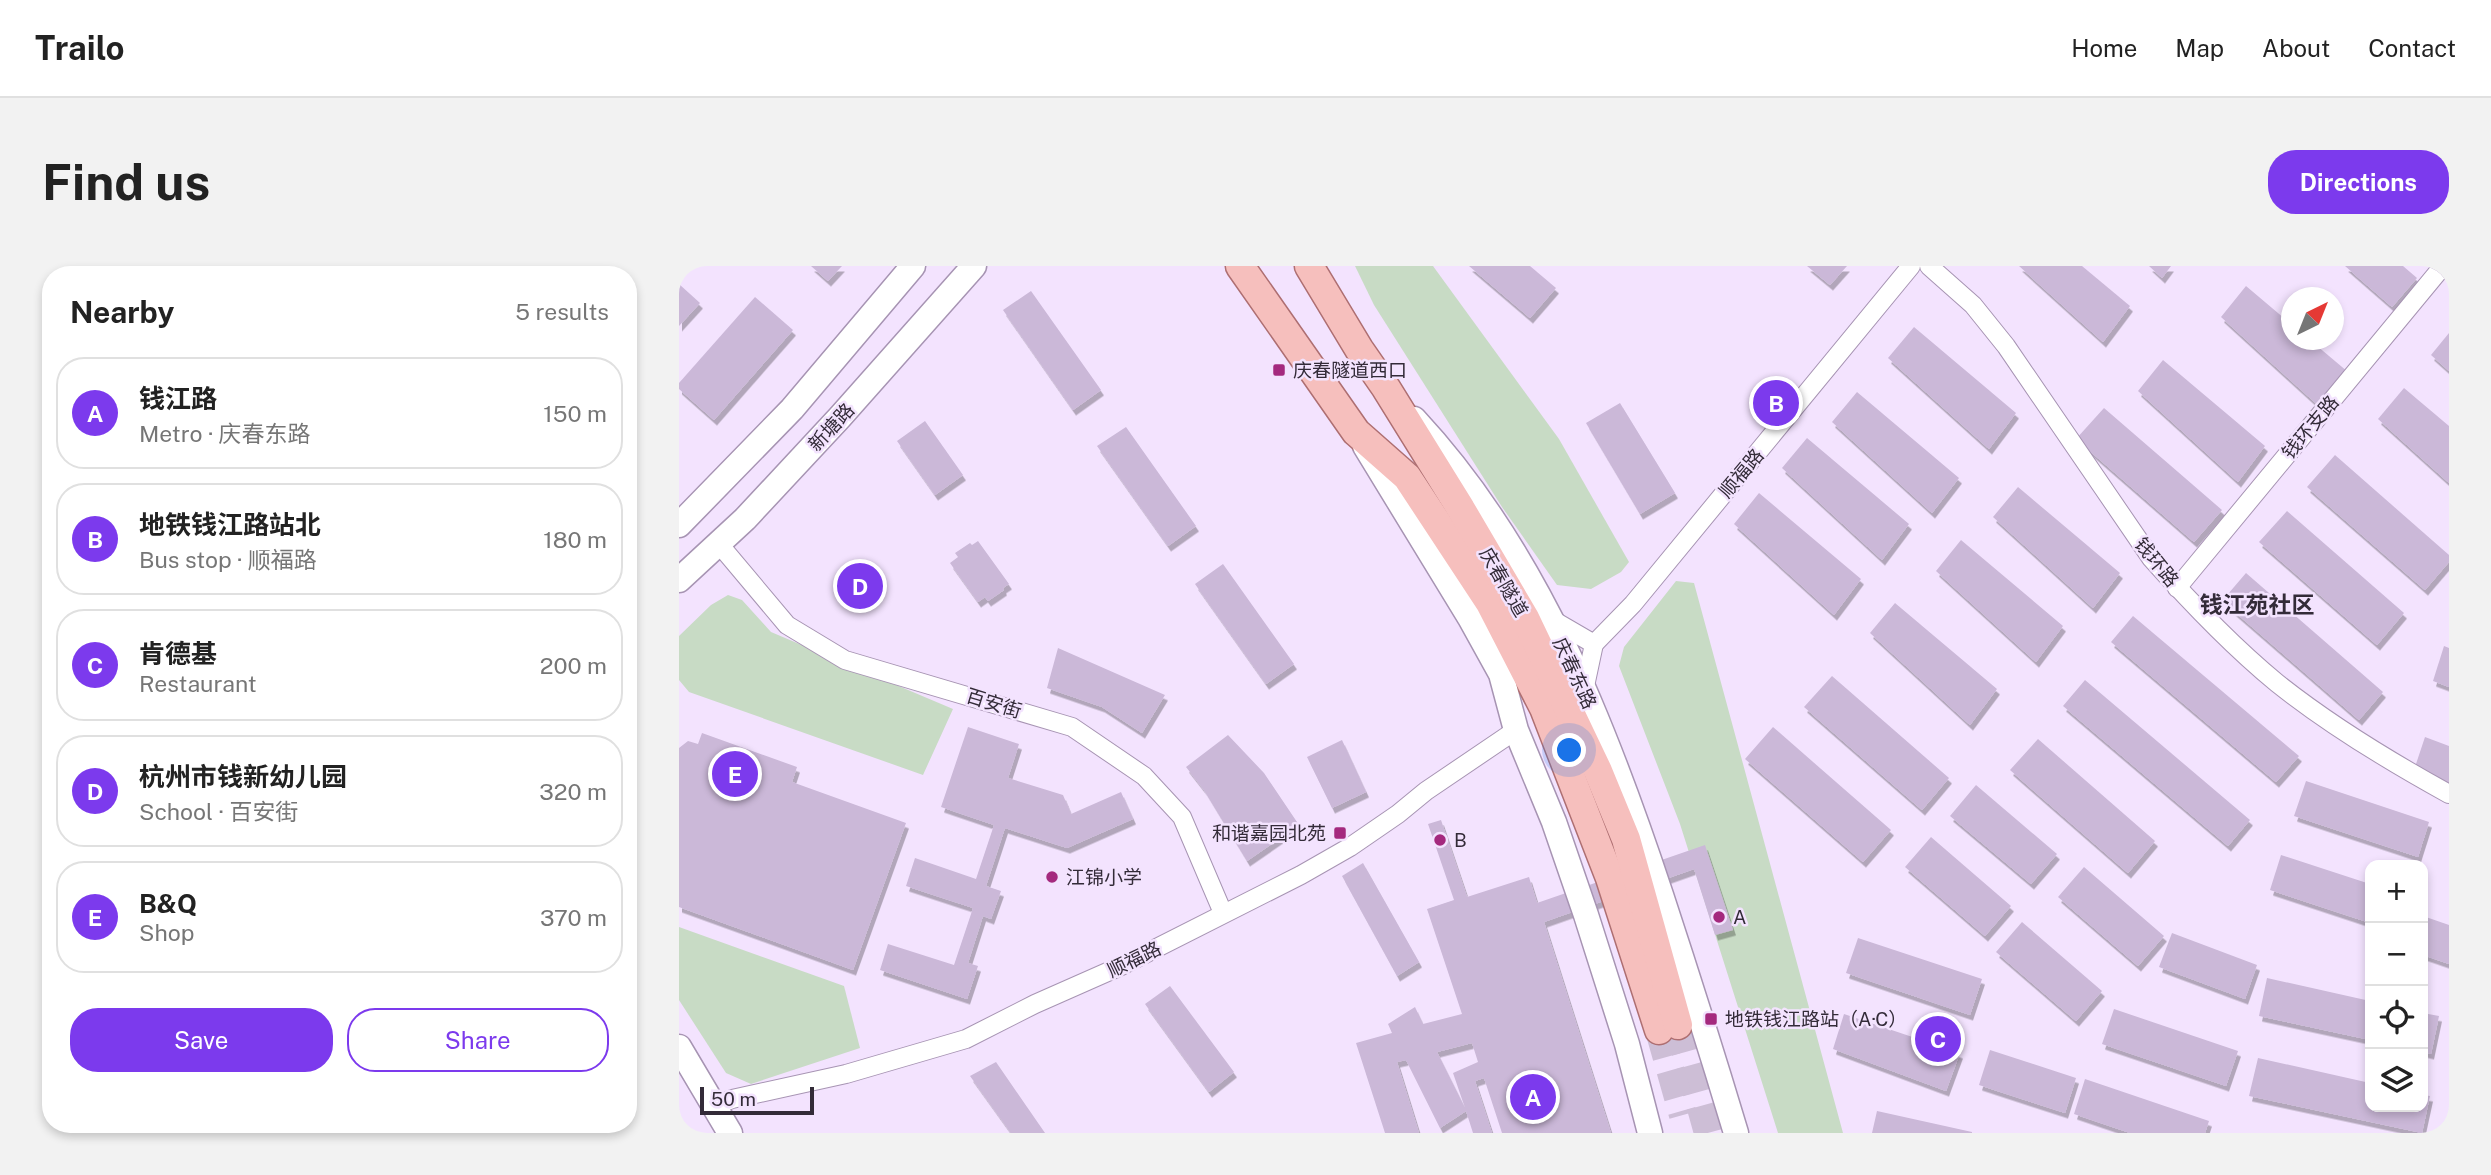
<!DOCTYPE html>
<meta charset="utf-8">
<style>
:root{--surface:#fff;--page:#f2f2f2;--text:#222;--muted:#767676;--line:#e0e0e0;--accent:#7c3aed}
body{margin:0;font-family:"Public Sans","Noto Sans SC",sans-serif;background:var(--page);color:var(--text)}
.controls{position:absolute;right:21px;bottom:21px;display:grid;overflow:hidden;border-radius:14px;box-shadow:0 4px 10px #0003}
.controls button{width:63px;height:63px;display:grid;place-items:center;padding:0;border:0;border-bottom:2px solid var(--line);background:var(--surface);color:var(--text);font:35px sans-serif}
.compass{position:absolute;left:1602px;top:21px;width:63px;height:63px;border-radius:50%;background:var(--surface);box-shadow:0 4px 10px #0003;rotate:43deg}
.scale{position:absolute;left:21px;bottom:18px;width:114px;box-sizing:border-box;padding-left:7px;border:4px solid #332b38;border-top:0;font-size:19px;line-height:24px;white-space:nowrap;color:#332b38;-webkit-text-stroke:5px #f3e3fe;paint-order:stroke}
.you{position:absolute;left:891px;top:485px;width:24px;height:24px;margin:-18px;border:5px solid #fff;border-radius:50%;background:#1a73e8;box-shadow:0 0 0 10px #1a73e833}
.badge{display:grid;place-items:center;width:46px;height:46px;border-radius:50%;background:var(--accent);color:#fff;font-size:23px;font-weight:700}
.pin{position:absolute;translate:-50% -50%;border:4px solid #fff;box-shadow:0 2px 7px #0006}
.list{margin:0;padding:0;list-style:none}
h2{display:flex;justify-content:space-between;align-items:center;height:91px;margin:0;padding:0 28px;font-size:30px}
h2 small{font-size:23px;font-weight:400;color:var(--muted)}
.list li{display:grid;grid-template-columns:46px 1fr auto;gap:21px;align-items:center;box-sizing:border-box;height:112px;margin:0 14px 14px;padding:0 14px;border:2px solid var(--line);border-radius:28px}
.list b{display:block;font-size:26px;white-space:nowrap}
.list p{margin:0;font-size:23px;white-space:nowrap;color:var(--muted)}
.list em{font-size:23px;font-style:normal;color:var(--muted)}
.actions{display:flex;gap:14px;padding:21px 28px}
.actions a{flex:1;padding:16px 0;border:2px solid var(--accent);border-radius:28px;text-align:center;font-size:24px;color:var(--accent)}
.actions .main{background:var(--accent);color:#fff}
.icon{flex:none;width:38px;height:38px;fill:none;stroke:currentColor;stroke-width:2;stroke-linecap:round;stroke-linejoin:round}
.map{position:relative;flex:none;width:1770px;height:867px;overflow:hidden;border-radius:28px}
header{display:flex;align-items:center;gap:42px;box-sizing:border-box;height:98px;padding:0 35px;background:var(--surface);border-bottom:2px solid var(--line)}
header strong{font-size:33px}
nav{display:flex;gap:38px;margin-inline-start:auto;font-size:24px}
.intro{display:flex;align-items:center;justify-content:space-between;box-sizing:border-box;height:168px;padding:0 42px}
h1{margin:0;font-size:49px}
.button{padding:18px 32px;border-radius:28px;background:var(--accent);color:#fff;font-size:24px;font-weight:700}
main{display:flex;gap:42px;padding:0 42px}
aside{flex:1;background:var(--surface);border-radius:28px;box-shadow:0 4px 10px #0003}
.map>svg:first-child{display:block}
</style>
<header>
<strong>Trailo</strong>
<nav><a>Home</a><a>Map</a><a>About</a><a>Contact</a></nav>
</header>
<div class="intro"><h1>Find us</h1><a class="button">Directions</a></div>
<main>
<aside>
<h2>Nearby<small>5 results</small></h2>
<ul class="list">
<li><span class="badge">A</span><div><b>钱江路</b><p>Metro · 庆春东路</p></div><em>150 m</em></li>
<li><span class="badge">B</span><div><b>地铁钱江路站北</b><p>Bus stop · 顺福路</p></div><em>180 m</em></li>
<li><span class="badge">C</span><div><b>肯德基</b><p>Restaurant</p></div><em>200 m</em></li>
<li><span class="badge">D</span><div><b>杭州市钱新幼儿园</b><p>School · 百安街</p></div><em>320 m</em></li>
<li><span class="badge">E</span><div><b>B&amp;Q</b><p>Shop</p></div><em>370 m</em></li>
</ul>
<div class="actions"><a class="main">Save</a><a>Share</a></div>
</aside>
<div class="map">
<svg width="1770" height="867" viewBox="0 0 1770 867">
<defs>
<filter id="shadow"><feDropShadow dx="3" dy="5.5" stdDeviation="0" flood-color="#0004"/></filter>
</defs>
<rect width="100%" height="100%" fill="#f3e3fe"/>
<g fill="#c8dbc5">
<path d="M 676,0 L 754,0 L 880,173 L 950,296 L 942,306 L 912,323 L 878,319 L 823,241 L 695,39 Z"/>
<path d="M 997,315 L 1015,317 L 1164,867 L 1099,867 L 1001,558 L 940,400 L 945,381 Z"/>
<path d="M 49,329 L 63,334 L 92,366 L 274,443 L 244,509 L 10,426 L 0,414 L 0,370 L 32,339 Z"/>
<path d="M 0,661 L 165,720 L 181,782 L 72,818 L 47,807 L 0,734 Z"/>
</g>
<g fill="#cbb8d8" fill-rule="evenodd" filter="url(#shadow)">
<path d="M 132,0 L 163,0 L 149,15 Z"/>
<path d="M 790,0 L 851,0 L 877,22 L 851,52 Z"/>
<path d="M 1128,0 L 1168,0 L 1151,19 Z"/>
<path d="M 1340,0 L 1403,0 L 1451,40 L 1424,76 Z"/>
<path d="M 1470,0 L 1492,0 L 1483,12 Z"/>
<path d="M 1666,0 L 1724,0 L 1738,12 L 1713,41 Z"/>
<path d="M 0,18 L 21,37 L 0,60 Z"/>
<path d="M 1567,20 L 1612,58 L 1612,74 L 1631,74 L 1669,106 L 1642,142 L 1542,51 Z"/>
<path d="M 352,25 L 422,124 L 394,144 L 324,44 Z"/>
<path d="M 76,31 L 114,64 L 35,154 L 0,123 L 0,117 Z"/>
<path d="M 1235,61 L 1337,147 L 1310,183 L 1209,92 Z"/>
<path d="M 1770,67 L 1770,105 L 1752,89 Z"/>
<path d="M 1484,94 L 1586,180 L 1559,216 L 1459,125 Z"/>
<path d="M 1725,122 L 1770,160 L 1770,217 L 1699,153 Z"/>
<path d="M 1178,126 L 1280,212 L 1253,247 L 1153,156 Z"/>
<path d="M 941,137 L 996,227 L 961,248 L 907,157 Z"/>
<path d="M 1425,142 L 1543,244 L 1515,276 L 1397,173 Z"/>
<path d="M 246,155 L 284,209 L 256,229 L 218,175 Z"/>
<path d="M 447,161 L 517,260 L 489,280 L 418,180 Z"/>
<path d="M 1128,172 L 1230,258 L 1203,294 L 1103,202 Z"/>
<path d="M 1656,189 L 1770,289 L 1770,296 L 1746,324 L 1628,221 Z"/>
<path d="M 1339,221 L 1441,307 L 1414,342 L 1314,251 Z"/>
<path d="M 1080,227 L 1182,313 L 1155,349 L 1055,258 Z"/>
<path d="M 1608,245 L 1725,347 L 1698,379 L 1580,276 Z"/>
<path d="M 1282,274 L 1384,360 L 1357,396 L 1257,305 Z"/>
<path d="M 299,275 L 330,318 L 324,322 L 325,324 L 309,335 L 306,331 L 299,336 L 271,297 L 279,291 L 276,287 L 291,277 L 293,279 Z"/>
<path d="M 544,298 L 615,398 L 587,418 L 516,318 Z"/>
<path d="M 1567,307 L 1704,426 L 1680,454 L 1543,335 Z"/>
<path d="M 1216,337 L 1318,423 L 1291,459 L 1191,367 Z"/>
<path d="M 1454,350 L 1620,490 L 1597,516 L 1432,376 Z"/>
<path d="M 1765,380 L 1770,382 L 1770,421 L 1754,415 Z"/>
<path d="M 379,382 L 486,429 L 463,467 L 423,441 L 368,422 Z"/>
<path d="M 1153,410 L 1270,512 L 1243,544 L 1125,441 Z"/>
<path d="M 1406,414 L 1571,554 L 1549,580 L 1384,440 Z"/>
<path d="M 289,461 L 340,478 L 329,512 L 384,529 L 392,548 L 442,526 L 454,553 L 388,582 L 326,562 L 307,620 L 322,625 L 312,653 L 304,650 L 289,697 L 299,700 L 288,733 L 201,704 L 209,678 L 275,699 L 294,642 L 227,620 L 236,592 L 297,613 L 315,559 L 262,541 Z"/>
<path d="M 1094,461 L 1212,564 L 1184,596 L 1066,493 Z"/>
<path d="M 23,467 L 118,501 L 113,516 L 227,557 L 174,704 L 0,641 L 0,482 L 9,475 L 19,478 Z"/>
<path d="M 549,469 L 585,507 L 620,559 L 568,595 L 525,524 L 507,501 Z"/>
<path d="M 1746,471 L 1770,480 L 1770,519 L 1734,507 Z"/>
<path d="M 1359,473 L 1476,575 L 1449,607 L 1331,504 Z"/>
<path d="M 663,474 L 687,526 L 653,542 L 628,491 Z"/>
<path d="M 1627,515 L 1750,556 L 1739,591 L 1615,550 Z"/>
<path d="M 1297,519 L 1378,588 L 1352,618 L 1271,550 Z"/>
<path d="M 762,554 L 788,631 L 850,611 L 858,637 L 1026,579 L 1054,664 L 1036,669 L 1015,603 L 865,656 L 932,867 L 823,867 L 805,812 L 796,815 L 813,867 L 794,867 L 787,845 L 761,862 L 727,794 L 718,796 L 740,867 L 706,867 L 677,777 L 713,767 L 709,758 L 736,741 L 744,758 L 783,748 L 748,643 L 775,634 L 749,558 ZM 793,777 L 799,796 L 774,807 L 786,842 L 758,786 Z"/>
<path d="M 1252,571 L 1332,640 L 1306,670 L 1226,601 Z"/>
<path d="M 1602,589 L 1691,618 L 1691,657 L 1591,624 Z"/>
<path d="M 684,597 L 740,696 L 718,710 L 663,610 Z"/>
<path d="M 1405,601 L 1485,670 L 1459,700 L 1379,631 Z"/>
<path d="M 1744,650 L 1770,659 L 1770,698 L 1744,689 Z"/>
<path d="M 1343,656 L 1423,725 L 1397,755 L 1317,686 Z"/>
<path d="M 1493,667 L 1578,699 L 1566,733 L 1480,701 Z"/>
<path d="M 1179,672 L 1303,713 L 1291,749 L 1167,707 Z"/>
<path d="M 1588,712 L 1691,735 L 1691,774 L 1580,750 Z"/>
<path d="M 491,720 L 555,806 L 530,826 L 466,738 Z"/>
<path d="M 1435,743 L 1559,785 L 1547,820 L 1423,778 Z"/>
<path d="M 1744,747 L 1760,750 L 1752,788 L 1744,786 Z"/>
<path d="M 1165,748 L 1281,787 L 1267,825 L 1154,783 Z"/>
<path d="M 1311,784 L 1397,812 L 1386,847 L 1300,819 Z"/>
<path d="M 1579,792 L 1691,817 L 1691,841 L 1744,841 L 1744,829 L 1751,830 L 1743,867 L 1570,830 Z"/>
<path d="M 317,796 L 366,867 L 332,867 L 291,810 Z"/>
<path d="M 1406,813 L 1530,855 L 1526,867 L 1451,867 L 1395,848 Z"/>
<path d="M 1198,845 L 1293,866 L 1293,867 L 1193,867 Z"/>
</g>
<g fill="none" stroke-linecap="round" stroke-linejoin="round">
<g stroke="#cdbed6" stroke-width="28" stroke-dasharray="28 14" stroke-linecap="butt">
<path d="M 999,759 L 1029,867"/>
<path d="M 980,764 L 1004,849"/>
</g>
<g stroke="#a794b3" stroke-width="20">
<g id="street">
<path d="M 1250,0 L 1294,39 L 1327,80 L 1472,292 C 1511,336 1553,380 1598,417 C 1652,460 1710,495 1770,528"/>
<path d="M 40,278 L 108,359 L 166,394 L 393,461 L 465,510 L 503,551 L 544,647"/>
<path d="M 1498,322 L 1764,0"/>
<path d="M 872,353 L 915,378"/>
<path d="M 915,378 L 954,338 L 1232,0"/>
<path d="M 905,425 L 915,378"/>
<path d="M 35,840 L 53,833 L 167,808 L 287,773 L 356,738 L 442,700 L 622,609 L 671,581 L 719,548 L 747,525 L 837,464"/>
</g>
</g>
<g stroke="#a794b3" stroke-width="27">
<g id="secondary">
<path d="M 735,153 C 859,286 926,460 982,629 C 1008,708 1033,787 1057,867"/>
<path d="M 686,180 L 791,352 L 822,408 L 837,464 L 875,556 L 907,649 L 948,778 L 971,867"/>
<path d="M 0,259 L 113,143 L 234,0"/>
<path d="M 0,314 L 66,253 L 161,151 L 295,0"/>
<path d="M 0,781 L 51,867"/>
</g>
</g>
<g stroke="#ae6f72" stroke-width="31">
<g id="primary">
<path d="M 561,0 L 677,166 L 728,211 L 811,337 L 865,442 L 931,612 L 980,764"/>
<path d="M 630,0 L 680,83 L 707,122 L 782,243 L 846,352 L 919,505 L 947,573 L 999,759"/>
</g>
</g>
<use href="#street" stroke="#fff" stroke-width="18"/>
<use href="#secondary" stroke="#fff" stroke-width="24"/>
<use href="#primary" stroke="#f6bfbd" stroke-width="28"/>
</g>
<g fill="#a4297e" stroke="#f3e3fe" stroke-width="2.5">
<rect x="593" y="97" width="14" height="14" rx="3.5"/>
<rect x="654" y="560" width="14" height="14" rx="3.5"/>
<circle cx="761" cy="574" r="7"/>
<circle cx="373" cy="611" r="7"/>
<circle cx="1040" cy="651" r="7"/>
<rect x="1025" y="746" width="14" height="14" rx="3.5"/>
</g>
<g text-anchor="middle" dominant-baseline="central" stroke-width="5" stroke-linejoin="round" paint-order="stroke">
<g font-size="19" fill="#332b38" stroke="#f3e3fe" text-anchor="start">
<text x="614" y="104">庆春隧道西口</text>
<text x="647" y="567" text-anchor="end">和谐嘉园北苑</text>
<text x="775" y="574">B</text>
<text x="387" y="611">江锦小学</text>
<text x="1054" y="651">A</text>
<text x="1046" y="753">地铁钱江路站（A·C）</text>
</g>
<g font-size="19" fill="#332b38" stroke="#f3e3fe">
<text transform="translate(152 161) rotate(-47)">新塘路</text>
<text transform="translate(1631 161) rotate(-50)">钱环支路</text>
<text transform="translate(1062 207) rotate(-50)">顺福路</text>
<text transform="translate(1478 296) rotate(51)">钱环路</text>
<text transform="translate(825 316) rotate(60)">庆春隧道</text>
<text transform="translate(896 407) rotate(65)">庆春东路</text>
<text transform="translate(315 437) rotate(17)">百安街</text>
<text transform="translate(455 693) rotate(-26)">顺福路</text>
</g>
<g font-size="23" font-weight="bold" fill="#332b38" stroke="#f3e3fe">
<text x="1578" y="338">钱江苑社区</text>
</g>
</g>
</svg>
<div class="controls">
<button>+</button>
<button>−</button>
<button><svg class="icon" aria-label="locate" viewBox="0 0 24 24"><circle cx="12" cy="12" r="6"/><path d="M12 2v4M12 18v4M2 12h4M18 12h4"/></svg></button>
<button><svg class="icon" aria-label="layers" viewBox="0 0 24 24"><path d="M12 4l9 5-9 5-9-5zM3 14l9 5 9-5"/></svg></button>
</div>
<svg class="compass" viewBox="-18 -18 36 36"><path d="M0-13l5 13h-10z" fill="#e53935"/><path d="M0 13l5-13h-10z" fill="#767676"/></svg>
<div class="scale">50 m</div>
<div class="you"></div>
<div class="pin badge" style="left:854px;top:831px">A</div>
<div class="pin badge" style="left:1097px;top:137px">B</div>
<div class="pin badge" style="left:1259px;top:773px">C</div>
<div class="pin badge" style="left:181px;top:320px">D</div>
<div class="pin badge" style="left:56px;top:508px">E</div>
</div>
</main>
